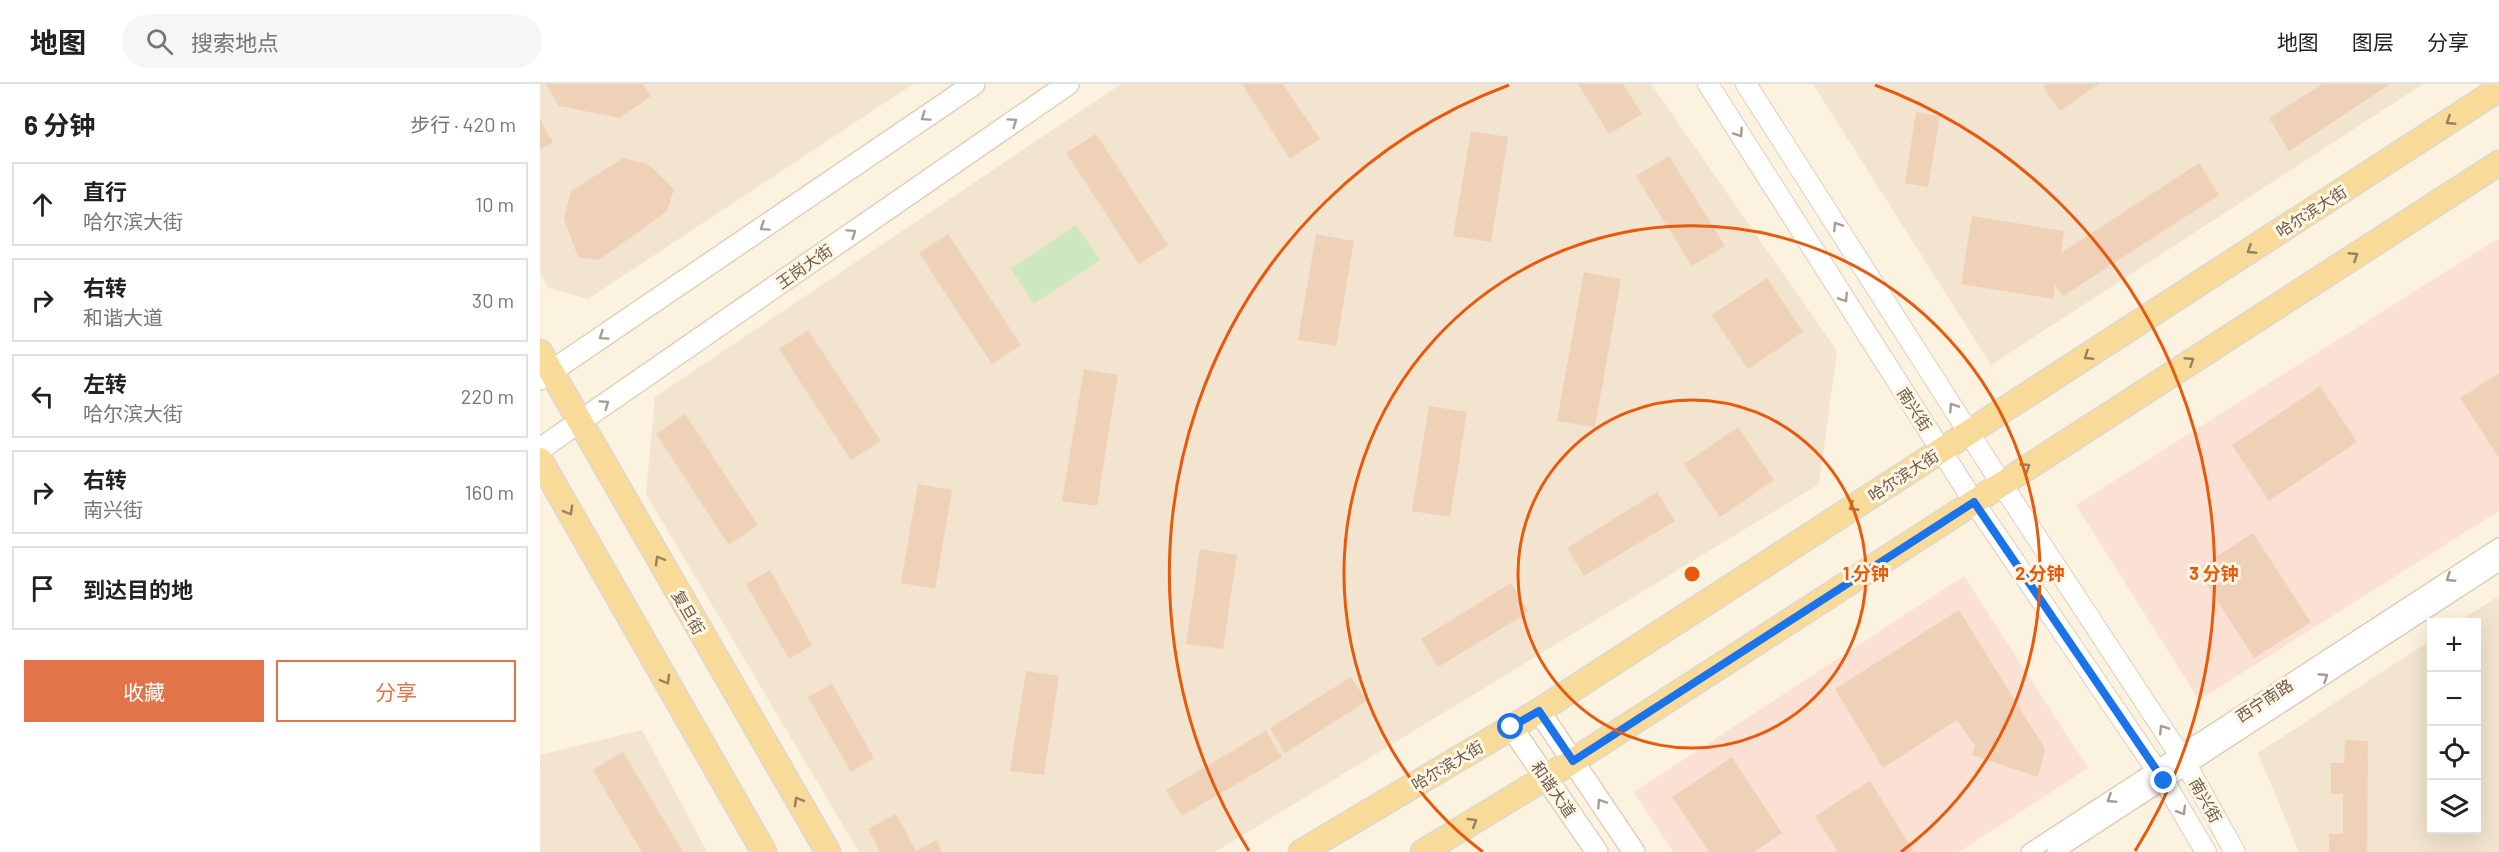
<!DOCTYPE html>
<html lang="zh">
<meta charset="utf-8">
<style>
:root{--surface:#fff;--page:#f6f6f6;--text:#222;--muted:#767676;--line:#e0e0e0;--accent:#e17448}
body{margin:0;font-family:Barlow,"Noto Sans SC",sans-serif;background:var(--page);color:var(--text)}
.controls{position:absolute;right:18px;bottom:18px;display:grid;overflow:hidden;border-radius:0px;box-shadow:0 6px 24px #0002}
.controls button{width:54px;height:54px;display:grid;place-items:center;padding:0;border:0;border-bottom:2px solid var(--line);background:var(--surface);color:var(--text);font:30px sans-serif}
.stop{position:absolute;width:18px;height:18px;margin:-14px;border:4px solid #1a73e8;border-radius:50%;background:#fff}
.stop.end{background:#1a73e8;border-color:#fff;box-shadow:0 2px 6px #0008}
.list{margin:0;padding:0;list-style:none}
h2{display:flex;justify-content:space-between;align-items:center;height:78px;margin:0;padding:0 24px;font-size:26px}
h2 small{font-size:20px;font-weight:400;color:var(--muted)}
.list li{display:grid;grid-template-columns:39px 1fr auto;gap:18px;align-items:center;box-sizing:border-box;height:84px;margin:0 12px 12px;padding:0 12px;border:2px solid var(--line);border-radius:0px}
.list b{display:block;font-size:22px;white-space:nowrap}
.list p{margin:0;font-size:20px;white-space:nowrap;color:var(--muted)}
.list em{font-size:20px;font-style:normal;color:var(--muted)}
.actions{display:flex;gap:12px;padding:18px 24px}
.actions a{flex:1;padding:14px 0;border:2px solid var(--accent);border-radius:0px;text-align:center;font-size:21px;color:var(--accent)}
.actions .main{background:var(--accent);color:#fff}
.icon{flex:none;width:33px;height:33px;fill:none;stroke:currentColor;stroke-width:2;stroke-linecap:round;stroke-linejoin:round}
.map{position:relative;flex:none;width:1959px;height:768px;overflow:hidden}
header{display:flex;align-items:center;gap:36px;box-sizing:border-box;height:84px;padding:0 30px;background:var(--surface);border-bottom:2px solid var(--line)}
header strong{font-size:28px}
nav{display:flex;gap:33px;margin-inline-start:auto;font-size:21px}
.search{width:420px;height:54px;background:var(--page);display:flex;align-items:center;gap:15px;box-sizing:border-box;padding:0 21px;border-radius:33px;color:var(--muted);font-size:22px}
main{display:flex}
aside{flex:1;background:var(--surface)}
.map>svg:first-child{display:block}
</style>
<header>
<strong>地图</strong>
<div class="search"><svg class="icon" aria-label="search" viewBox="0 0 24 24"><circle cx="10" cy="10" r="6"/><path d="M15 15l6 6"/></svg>搜索地点</div>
<nav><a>地图</a><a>图层</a><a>分享</a></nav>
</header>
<main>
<aside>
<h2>6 分钟<small>步行 · 420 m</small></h2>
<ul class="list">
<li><svg class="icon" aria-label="ahead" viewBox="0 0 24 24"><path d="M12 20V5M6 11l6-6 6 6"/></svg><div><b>直行</b><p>哈尔滨大街</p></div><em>10 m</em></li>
<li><svg class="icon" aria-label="right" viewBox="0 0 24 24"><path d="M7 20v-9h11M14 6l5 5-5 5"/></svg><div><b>右转</b><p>和谐大道</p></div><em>30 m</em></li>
<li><svg class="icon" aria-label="left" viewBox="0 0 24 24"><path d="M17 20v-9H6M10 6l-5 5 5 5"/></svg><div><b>左转</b><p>哈尔滨大街</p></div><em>220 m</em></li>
<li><svg class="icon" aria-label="right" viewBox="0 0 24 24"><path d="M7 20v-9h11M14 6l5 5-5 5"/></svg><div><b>右转</b><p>南兴街</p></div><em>160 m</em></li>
<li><svg class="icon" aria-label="arrive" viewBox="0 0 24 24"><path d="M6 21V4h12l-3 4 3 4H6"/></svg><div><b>到达目的地</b></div></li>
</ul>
<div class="actions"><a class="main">收藏</a><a>分享</a></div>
</aside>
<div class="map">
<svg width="1959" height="768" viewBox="0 0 1959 768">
<rect width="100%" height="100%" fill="#fbf2df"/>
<g fill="#f2e4ce">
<path d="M 0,0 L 373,0 L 48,215 L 9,204 L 0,189 Z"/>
<path d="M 581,0 L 1111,0 L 1297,267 L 1279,400 L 675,768 L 319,768 L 106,410 L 115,313 Z"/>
<path d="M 1273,0 L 1883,0 L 1451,281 Z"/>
<path d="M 1959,512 L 1959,768 L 1759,768 L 1718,669 L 1891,556 L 1892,746 L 1936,746 L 1936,538 L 1918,538 Z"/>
<path d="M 102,646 L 167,768 L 0,768 L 0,671 Z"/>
</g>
<g fill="#fbe1d3">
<path d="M 1959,154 L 1959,427 L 1659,616 L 1536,421 Z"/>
<path d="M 1424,492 L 1548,684 L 1419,768 L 1133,768 L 1094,708 Z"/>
</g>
<path fill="#cde7bf" d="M 536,141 L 560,176 L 494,220 L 471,185 Z"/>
<g fill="#efd1b8">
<path d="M 6,0 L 103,0 L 111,12 L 80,34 L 19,22 Z"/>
<path d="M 702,0 L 743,0 L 780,55 L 750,75 Z"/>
<path d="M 1038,0 L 1083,0 L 1102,30 L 1069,50 Z"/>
<path d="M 1508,0 L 1559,0 L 1520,27 L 1503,3 Z"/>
<path d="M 1782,0 L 1850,0 L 1749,67 L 1729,34 Z"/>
<path d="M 1376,28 L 1400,32 L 1388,103 L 1365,99 Z"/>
<path d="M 0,35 L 13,58 L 0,66 Z"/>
<path d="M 931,47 L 968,53 L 951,158 L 913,152 Z"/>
<path d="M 556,50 L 628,161 L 599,180 L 526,69 Z"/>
<path d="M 1129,72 L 1185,162 L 1152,182 L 1096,92 Z"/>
<path d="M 83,74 L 108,80 L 134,105 L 127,127 L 59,176 L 38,173 L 24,135 L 31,107 Z"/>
<path d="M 1659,79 L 1679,111 L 1523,212 L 1515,201 L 1513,215 L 1421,200 L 1432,132 L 1524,147 L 1521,169 Z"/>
<path d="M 408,150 L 481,261 L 452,280 L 379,169 Z"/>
<path d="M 776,150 L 814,157 L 796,262 L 758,256 Z"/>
<path d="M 1044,188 L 1081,195 L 1055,343 L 1017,337 Z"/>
<path d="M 1227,194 L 1263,248 L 1208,285 L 1172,231 Z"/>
<path d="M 268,246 L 341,357 L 311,376 L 239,265 Z"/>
<path d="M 544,285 L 578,291 L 557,422 L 522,417 Z"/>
<path d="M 1959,289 L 1959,374 L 1920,314 Z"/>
<path d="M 1780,302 L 1817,358 L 1729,417 L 1692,361 Z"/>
<path d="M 889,322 L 927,328 L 910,433 L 872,427 Z"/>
<path d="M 145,330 L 218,441 L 189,461 L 116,350 Z"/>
<path d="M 1198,343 L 1234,396 L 1180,433 L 1144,380 Z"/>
<path d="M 378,400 L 412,406 L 395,505 L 361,499 Z"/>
<path d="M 1117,408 L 1135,437 L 1044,492 L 1027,464 Z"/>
<path d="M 1713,449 L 1771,538 L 1714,574 L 1657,485 Z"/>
<path d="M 660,465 L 697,471 L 683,565 L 646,560 Z"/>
<path d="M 230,486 L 272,561 L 249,575 L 206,500 Z"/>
<path d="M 971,499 L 989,528 L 898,583 L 881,555 Z"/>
<path d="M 1419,526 L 1505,665 L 1498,693 L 1432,671 L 1435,662 L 1417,636 L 1343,684 L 1295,605 Z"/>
<path d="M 486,587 L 519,592 L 504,691 L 470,687 Z"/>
<path d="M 811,593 L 827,617 L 745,669 L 730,644 Z"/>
<path d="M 292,600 L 334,674 L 311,688 L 268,613 Z"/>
<path d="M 726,647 L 742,673 L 642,732 L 626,706 Z"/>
<path d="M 1805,656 L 1828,657 L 1827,768 L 1789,768 L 1789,750 L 1803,750 L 1803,710 L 1791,710 L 1791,679 L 1804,679 Z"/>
<path d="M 83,668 L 143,768 L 102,768 L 53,686 Z"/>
<path d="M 1192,673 L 1242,749 L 1214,768 L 1169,768 L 1132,713 Z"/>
<path d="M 1330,697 L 1374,768 L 1298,768 L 1275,732 Z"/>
<path d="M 356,730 L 376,767 L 396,756 L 402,768 L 340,768 L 328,745 Z"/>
</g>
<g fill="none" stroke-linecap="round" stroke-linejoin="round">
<g stroke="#decebc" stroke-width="18">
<g id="minor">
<path d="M 1489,768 L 1959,462"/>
<path d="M 1515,768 L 1959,479"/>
</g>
</g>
<g stroke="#decebc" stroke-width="22">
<g id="tertiary">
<path d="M 1168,0 L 1434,418 L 1624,697 L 1666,768"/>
<path d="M 1206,0 L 1461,399 L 1647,682 L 1695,768"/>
</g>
</g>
<g stroke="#e3d0ba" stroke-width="24">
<g id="secondary">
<path d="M 0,295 L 434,0"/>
<path d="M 0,365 L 528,0"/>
<path d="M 999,627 L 1094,768"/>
<path d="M 971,643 L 1057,768"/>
</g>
</g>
<g stroke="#ddd7d3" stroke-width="27">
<g id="primary">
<path d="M 0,268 L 288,768"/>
<path d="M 0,376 L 224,768"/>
<path d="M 761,768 L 999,627 L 1959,5"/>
<path d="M 883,768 L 1033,677 L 1959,79"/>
</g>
</g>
<use href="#minor" stroke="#fff" stroke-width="15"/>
<use href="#tertiary" stroke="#fff" stroke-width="20"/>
<use href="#secondary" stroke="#fff" stroke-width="21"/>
<use href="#primary" stroke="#f8db99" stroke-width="24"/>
</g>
<defs><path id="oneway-chevron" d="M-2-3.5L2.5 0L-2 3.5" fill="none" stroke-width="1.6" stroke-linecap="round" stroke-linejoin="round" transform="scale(1.5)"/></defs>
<g stroke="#a99b91">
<use href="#oneway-chevron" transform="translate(385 33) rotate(146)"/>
<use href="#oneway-chevron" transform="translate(473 38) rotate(-35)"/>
<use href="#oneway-chevron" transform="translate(1199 49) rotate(57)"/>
<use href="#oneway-chevron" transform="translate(1297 142) rotate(-123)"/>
<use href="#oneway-chevron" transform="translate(224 143) rotate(146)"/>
<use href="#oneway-chevron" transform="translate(312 149) rotate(-35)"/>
<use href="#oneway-chevron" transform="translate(1304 214) rotate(57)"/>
<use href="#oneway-chevron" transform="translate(63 252) rotate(146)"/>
<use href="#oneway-chevron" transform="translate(65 320) rotate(-35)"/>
<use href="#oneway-chevron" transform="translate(1413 323) rotate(-123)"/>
<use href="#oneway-chevron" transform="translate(1910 494) rotate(147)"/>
<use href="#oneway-chevron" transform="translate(1784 593) rotate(-33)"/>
<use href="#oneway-chevron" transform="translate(1623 645) rotate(-123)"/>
<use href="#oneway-chevron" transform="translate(1571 715) rotate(147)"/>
<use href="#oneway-chevron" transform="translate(1061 719) rotate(-124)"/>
<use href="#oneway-chevron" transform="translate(1642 727) rotate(59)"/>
</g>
<g stroke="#998060">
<use href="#oneway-chevron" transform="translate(1910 37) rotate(147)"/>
<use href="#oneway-chevron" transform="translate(1711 166) rotate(147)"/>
<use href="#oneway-chevron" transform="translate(1814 172) rotate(-33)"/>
<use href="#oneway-chevron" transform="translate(1548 272) rotate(147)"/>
<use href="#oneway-chevron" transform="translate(1650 277) rotate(-33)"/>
<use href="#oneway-chevron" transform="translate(1486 383) rotate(-33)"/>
<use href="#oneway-chevron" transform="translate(1313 423) rotate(147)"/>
<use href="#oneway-chevron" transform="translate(29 427) rotate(60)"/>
<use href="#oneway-chevron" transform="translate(119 476) rotate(-120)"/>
<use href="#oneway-chevron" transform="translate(126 596) rotate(60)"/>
<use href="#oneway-chevron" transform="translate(258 717) rotate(-120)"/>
<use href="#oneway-chevron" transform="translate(933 738) rotate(-31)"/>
</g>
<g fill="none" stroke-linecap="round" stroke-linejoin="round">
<path stroke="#1a73e8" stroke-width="8" d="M 971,643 L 999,627 L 1033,677 L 1434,418 L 1624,697"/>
</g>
<g fill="none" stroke="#e8590c" stroke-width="3">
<circle cx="1152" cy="490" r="174"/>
<path d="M943 768A348 348 0 1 1 1361 768"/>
<path d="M709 767A522 522 0 0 1 969 1M1335 1A522 522 0 0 1 1595 767"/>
</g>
<g text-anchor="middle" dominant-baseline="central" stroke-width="6" stroke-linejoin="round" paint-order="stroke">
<g font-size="16" fill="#705948" stroke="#fef6e5">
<text transform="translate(1771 127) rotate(-33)">哈尔滨大街</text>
<text transform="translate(264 182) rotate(-35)">王岗大街</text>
<text transform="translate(1375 325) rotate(57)">南兴街</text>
<text transform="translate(1363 391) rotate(-33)">哈尔滨大街</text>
<text transform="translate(149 528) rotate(60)">复旦街</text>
<text transform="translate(1724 616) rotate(-33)">西宁南路</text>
<text transform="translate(907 681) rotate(-31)">哈尔滨大街</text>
<text transform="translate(1014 705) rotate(55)">和谐大道</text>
<text transform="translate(1666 716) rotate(61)">南兴街</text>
</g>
</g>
<circle cx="1152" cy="490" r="9" fill="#e8590c" stroke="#fef6e5" stroke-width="3"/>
<g font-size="18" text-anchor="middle" font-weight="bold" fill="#e8590c" stroke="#fef6e5" stroke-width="6" stroke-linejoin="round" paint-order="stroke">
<text x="1326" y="496">1 分钟</text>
<text x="1500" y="496">2 分钟</text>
<text x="1674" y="496">3 分钟</text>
</g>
</svg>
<div class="controls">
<button>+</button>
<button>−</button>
<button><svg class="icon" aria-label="locate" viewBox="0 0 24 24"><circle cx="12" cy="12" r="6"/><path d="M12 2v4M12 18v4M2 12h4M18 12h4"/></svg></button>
<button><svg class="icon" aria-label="layers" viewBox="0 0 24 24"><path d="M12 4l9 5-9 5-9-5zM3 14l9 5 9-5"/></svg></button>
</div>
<div class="stop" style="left:971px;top:643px"></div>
<div class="stop end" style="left:1624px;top:697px"></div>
</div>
</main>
